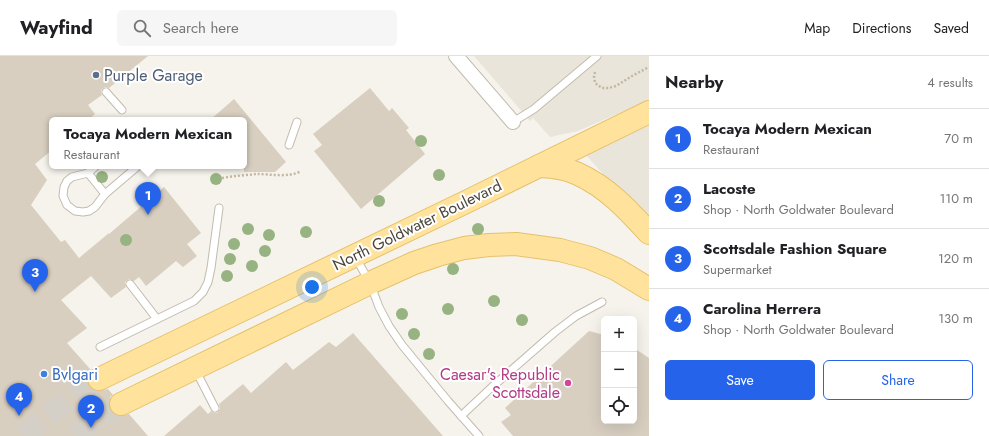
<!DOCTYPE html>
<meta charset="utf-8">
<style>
:root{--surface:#fff;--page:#f6f6f6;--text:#202124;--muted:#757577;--line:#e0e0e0;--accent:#2563eb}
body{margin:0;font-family:Jost,sans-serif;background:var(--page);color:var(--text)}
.controls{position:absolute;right:12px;bottom:12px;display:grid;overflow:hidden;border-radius:6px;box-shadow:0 4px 16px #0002}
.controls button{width:36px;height:36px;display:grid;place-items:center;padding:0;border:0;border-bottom:1px solid var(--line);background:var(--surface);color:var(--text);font:20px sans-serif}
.you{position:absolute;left:312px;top:231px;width:14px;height:14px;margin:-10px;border:3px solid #fff;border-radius:50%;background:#1a73e8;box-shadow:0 0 0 6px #1a73e833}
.badge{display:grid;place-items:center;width:26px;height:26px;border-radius:50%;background:var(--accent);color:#fff;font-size:13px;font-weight:700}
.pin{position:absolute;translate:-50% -33px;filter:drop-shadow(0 1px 2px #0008)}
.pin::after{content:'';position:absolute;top:21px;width:14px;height:12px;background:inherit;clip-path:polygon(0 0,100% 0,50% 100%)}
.popup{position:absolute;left:49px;top:61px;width:198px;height:52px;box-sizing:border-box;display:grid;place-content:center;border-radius:6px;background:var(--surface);filter:drop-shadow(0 1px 3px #0005);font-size:13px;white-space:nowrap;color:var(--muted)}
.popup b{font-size:15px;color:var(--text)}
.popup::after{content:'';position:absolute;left:50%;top:100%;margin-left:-8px;border:8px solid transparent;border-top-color:var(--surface)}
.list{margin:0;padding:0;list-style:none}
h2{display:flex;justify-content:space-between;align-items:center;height:52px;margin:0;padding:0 16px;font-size:17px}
h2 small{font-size:13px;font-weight:400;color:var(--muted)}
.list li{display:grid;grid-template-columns:26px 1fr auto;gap:12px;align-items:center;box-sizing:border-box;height:60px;padding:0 16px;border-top:1px solid var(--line)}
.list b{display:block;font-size:15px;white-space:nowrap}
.list p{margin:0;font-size:13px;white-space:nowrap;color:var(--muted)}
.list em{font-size:13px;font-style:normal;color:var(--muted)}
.actions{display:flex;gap:8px;padding:12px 16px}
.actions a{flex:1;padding:9px 0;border:1px solid var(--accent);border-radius:6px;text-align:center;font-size:14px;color:var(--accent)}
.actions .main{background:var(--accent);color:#fff}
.icon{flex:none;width:22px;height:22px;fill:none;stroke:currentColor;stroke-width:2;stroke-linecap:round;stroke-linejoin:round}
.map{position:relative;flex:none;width:649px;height:380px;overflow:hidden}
header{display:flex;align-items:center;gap:24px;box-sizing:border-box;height:56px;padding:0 20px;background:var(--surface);border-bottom:1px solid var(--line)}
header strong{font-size:19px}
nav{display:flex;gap:22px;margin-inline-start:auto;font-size:14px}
.search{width:280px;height:36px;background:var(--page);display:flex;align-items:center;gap:10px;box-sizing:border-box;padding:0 14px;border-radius:6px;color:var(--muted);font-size:15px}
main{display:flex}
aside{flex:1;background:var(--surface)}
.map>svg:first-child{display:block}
</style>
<header>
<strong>Wayfind</strong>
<div class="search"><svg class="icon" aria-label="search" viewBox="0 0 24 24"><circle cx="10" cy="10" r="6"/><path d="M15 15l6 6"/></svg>Search here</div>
<nav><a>Map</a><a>Directions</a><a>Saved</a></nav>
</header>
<main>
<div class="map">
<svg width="649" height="380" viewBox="0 0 649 380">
<rect width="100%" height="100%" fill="#f6f3ec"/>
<g fill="#eae5da">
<path d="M 474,0 L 649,0 L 649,44 L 578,75 L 550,81 L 533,62 L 530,65 Z"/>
<path d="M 649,68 L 649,169 L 586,99 Z"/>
</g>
<g fill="#d8cfc1">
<path d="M 0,0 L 148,0 L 109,32 L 105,31 L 102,33 L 101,35 L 102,39 L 88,49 L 95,58 L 88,64 L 52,64 L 52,94 L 35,108 L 47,124 L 31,149 L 61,186 L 65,184 L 79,202 L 109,177 L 109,178 L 164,131 L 201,177 L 187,188 L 197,200 L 183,211 L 176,205 L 146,230 L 139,221 L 134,225 L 129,223 L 125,226 L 126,231 L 111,242 L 91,220 L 61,244 L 87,272 L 67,287 L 91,314 L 88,316 L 87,322 L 88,329 L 92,334 L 98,335 L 108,333 L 113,339 L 110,341 L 109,347 L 110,354 L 114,359 L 120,360 L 129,358 L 148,380 L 0,380 Z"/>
<path d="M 370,32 L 389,55 L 392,52 L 409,72 L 406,74 L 425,98 L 361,153 L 314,95 L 322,89 L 313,78 Z"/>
<path d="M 234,43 L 286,106 L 275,116 L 244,116 L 244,64 L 210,64 Z"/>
<path d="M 589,275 L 604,279 L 604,365 L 634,365 L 634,292 L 649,302 L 649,380 L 513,380 L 501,366 L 511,359 L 505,352 Z"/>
<path d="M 353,277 L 443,380 L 164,380 L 200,349 L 208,358 L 211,355 L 214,357 L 217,357 L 220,353 L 219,348 L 243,328 L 251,337 L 286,306 L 293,314 L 329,286 L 336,291 Z"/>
</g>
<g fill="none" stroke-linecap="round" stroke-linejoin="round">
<g stroke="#d4d0c8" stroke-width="22" stroke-dasharray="22 11" stroke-linecap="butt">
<path d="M 23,380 L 75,338 L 99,323"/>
<path d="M 75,380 L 82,374 L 121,348"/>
</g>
<g stroke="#c2bbae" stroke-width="9">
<g id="service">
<path d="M 106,36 L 122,54"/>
<path d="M 513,66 L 534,53 L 597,0"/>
<path d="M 289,89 L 297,66"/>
<path d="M 96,110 L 88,117 L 72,121 L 67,125 L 64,131 L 63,140 L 67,149 L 75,155 L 83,156 L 89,155 L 95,151 L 105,138 L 138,110"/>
<path d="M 88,117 L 105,138"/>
<path d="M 356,202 L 370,227 L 379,251 L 389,270 L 402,289 L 448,345 L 479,380"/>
<path d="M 130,228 L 157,263"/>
<path d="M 100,291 L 194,245 L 203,236 L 208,226 L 211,212 L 219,152"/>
<path d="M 196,315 L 215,352"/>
<path d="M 461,360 L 492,331 L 555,276 L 576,260 L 602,246"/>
</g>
</g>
<g stroke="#c2bbae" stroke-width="16">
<path id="minor" d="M 456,0 L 513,66"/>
</g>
<g stroke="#e6c16a" stroke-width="24">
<g id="primary">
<path d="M 539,110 C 547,110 555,111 564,113 C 569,114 573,116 578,118 C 607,131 628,154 649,177"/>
<path d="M 99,323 L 468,145 L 649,56"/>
<path d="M 121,348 L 370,227 L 414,207 L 438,199 L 464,192 L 489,189 L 516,188 L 560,194 L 590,202 L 616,213 L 649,233"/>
</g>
</g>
<g stroke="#c4b79f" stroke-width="2.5" stroke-dasharray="2 2" stroke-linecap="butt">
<path d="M 595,16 L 594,20 L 595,27 L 602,32 L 609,32 L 616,30 L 632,20 L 649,11"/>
<path d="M 222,122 C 234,120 246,119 257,118 C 270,118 290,122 301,115"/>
</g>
<use href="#service" stroke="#fff" stroke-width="7"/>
<use href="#minor" stroke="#fff" stroke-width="14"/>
<use href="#primary" stroke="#ffe39c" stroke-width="22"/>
</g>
<g fill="#97b381">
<circle cx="421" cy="85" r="6"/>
<circle cx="439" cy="119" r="6"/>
<circle cx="102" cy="121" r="6"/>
<circle cx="216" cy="123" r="6"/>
<circle cx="379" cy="145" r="6"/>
<circle cx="248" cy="173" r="6"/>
<circle cx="478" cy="173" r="6"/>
<circle cx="306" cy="176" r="6"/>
<circle cx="269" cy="179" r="6"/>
<circle cx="126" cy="184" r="6"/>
<circle cx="234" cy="188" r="6"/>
<circle cx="265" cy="195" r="6"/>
<circle cx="230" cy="203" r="6"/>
<circle cx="252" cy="210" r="6"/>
<circle cx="453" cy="213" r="6"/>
<circle cx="227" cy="220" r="6"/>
<circle cx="494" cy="245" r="6"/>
<circle cx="448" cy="253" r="6"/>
<circle cx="402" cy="258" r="6"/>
<circle cx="522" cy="264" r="6"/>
<circle cx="414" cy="278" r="6"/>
<circle cx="429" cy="298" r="6"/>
</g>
<circle fill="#5c6f8a" stroke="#fff" stroke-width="1.5" cx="96" cy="19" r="4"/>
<circle fill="#3f7fe0" stroke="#fff" stroke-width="1.5" cx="44" cy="318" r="4"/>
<circle fill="#d1479c" stroke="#fff" stroke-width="1.5" cx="568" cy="327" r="4"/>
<g text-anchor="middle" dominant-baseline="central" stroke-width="4" stroke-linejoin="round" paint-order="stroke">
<g font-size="16" fill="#4e5e75" stroke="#fff" text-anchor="start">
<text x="104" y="19">Purple Garage</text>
</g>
<g font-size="16" fill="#4b4439" stroke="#fff">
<text transform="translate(417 169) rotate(-26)">North Goldwater Boulevard</text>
</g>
<g font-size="16" fill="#366cbe" stroke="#fff" text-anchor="start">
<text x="52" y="318">Bvlgari</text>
</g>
<g font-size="16" fill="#b23c85" stroke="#fff" text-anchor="end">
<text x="560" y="318">Caesar's Republic<tspan x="560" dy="18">Scottsdale</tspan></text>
</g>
</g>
</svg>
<div class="controls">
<button>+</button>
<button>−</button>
<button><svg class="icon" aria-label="locate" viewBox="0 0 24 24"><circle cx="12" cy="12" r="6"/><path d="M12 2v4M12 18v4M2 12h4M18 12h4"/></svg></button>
</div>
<div class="you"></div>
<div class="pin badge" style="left:148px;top:159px">1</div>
<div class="popup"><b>Tocaya Modern Mexican</b>Restaurant</div>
<div class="pin badge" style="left:91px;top:372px">2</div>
<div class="pin badge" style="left:35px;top:236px">3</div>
<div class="pin badge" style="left:19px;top:360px">4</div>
</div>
<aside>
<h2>Nearby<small>4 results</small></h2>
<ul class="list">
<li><span class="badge">1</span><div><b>Tocaya Modern Mexican</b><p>Restaurant</p></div><em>70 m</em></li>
<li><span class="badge">2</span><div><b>Lacoste</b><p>Shop · North Goldwater Boulevard</p></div><em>110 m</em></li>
<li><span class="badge">3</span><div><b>Scottsdale Fashion Square</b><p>Supermarket</p></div><em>120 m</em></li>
<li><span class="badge">4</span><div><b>Carolina Herrera</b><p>Shop · North Goldwater Boulevard</p></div><em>130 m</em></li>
</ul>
<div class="actions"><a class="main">Save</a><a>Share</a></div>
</aside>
</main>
